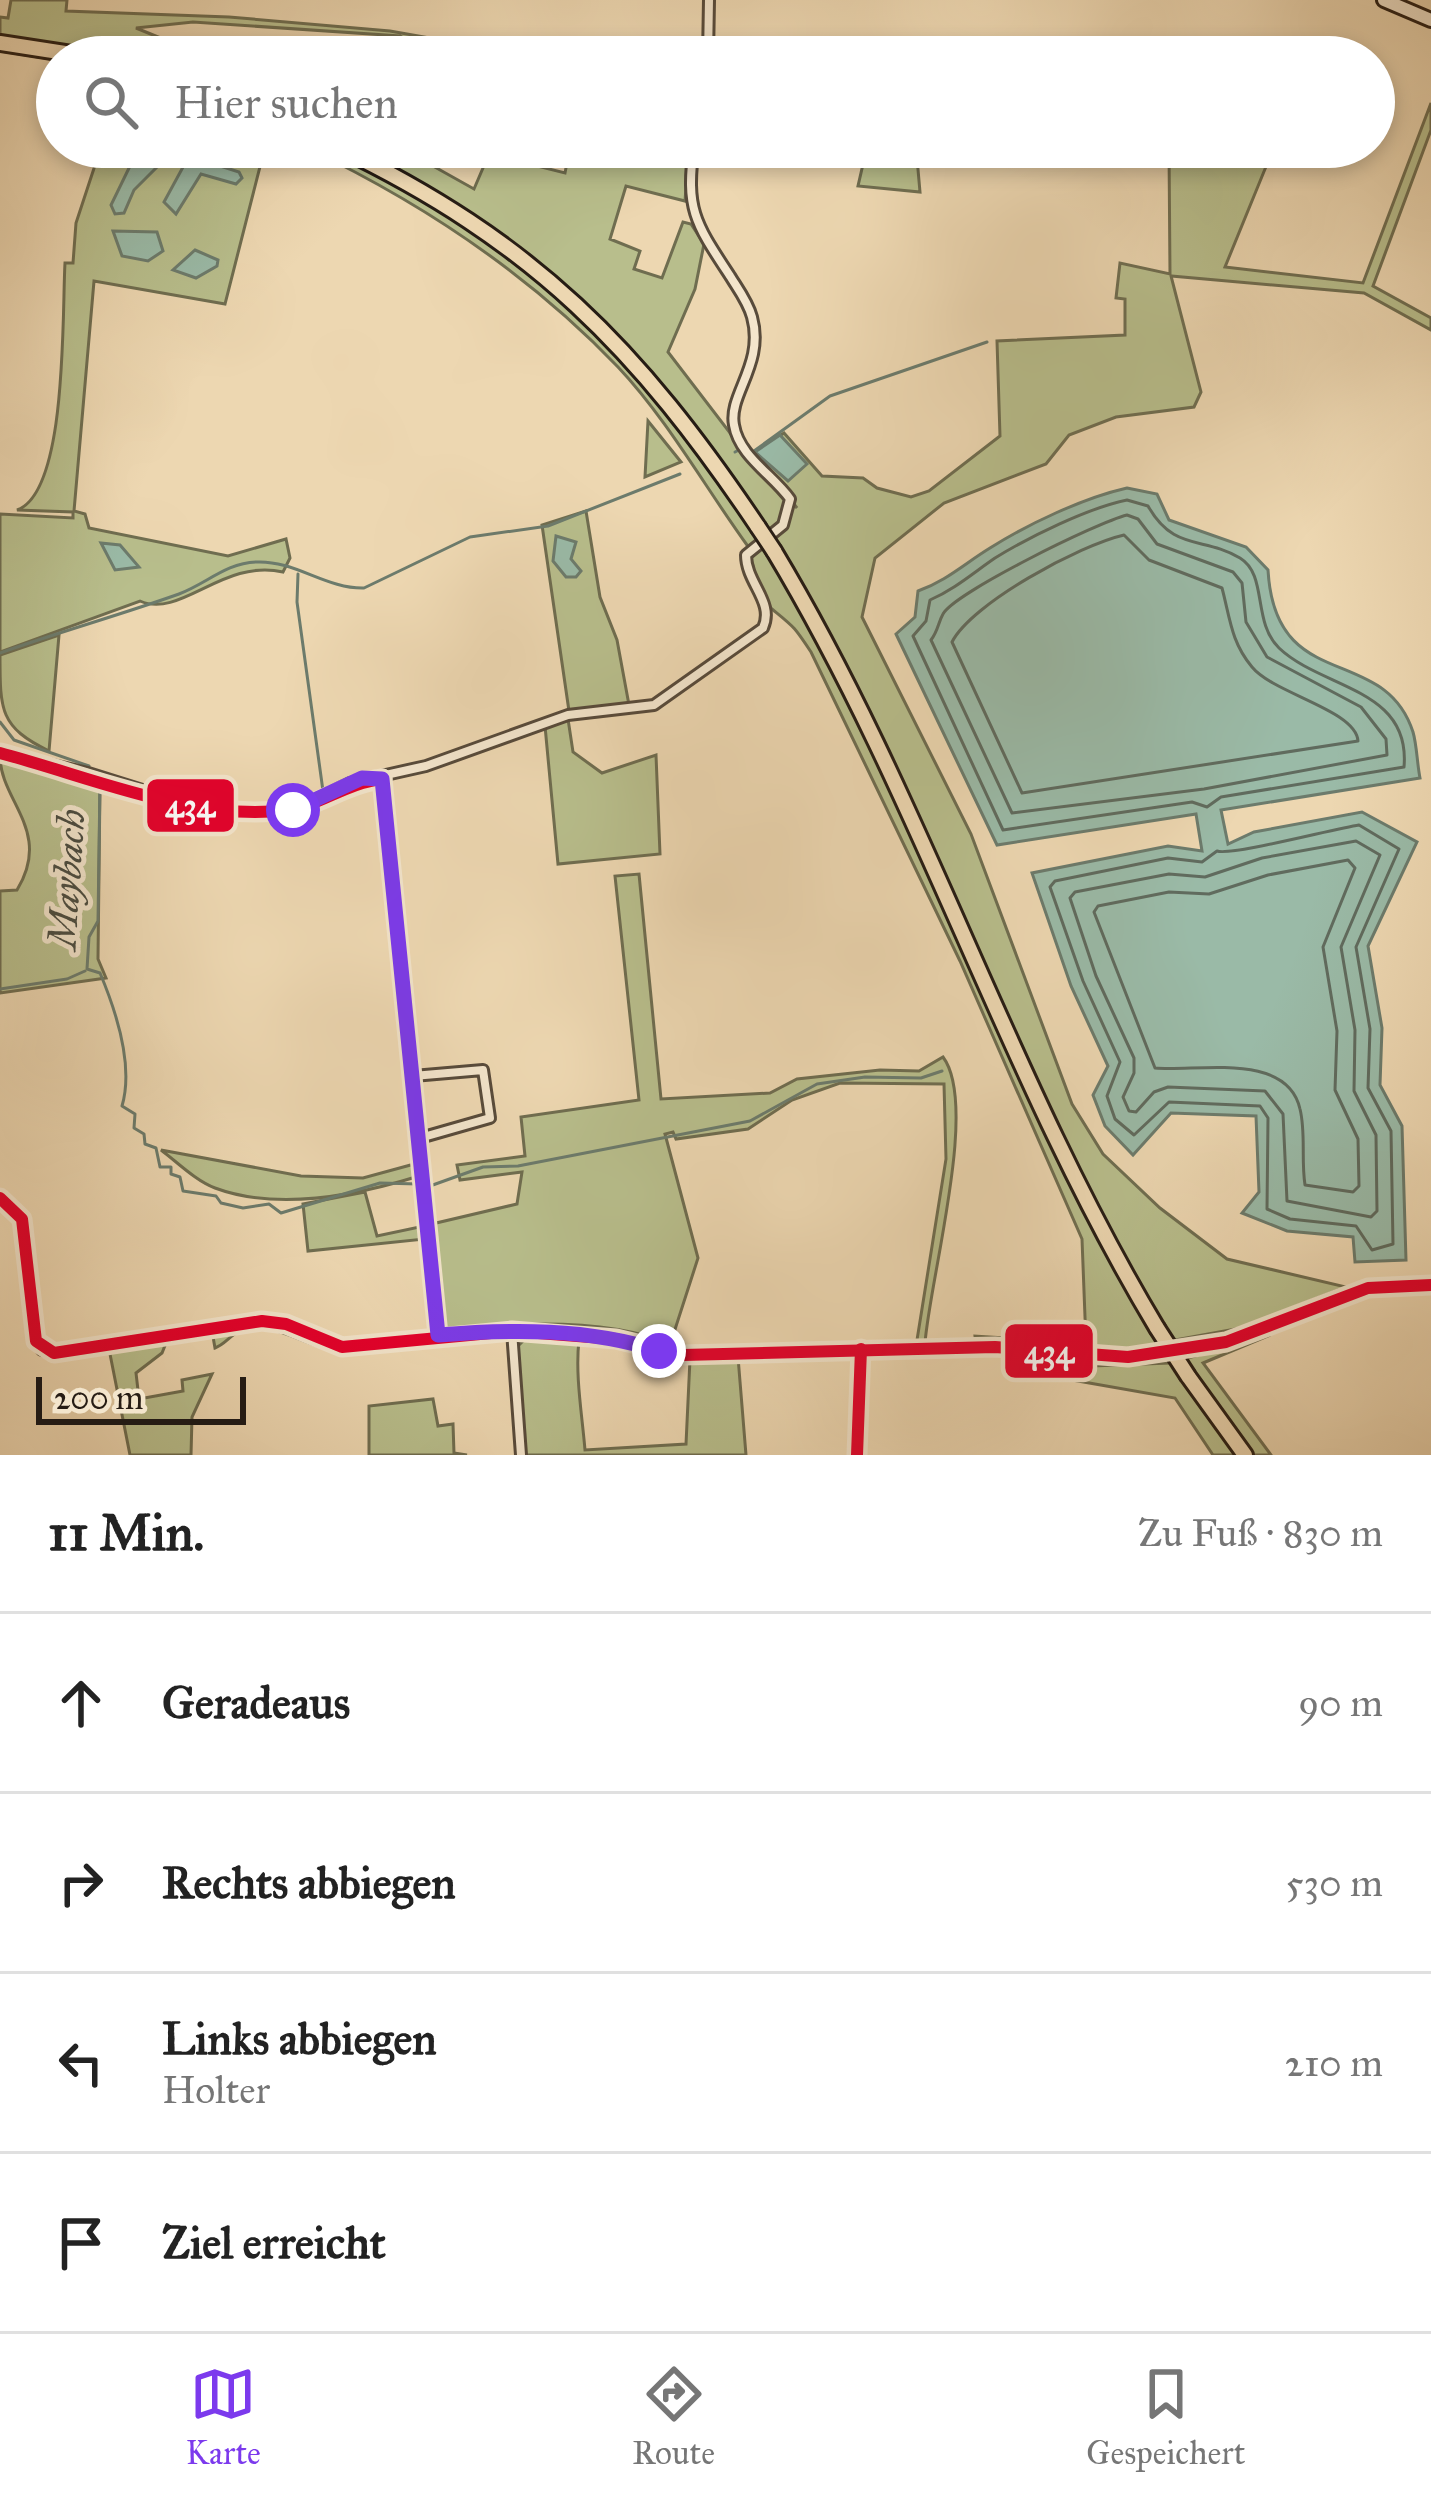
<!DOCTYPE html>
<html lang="de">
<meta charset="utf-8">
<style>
:root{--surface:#fff;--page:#f6f6f6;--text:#222;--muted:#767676;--line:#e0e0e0;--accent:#7c3aed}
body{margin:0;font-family:"IM FELL Great Primer",serif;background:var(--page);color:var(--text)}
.scale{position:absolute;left:36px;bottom:30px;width:210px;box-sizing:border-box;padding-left:12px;border:6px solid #261c14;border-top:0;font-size:33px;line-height:42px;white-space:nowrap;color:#261c14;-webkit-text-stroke:9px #f3e5cc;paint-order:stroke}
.stop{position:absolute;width:36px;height:36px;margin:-27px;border:9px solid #7c3aed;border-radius:50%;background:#fff}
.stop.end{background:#7c3aed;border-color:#fff;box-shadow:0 3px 12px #0008}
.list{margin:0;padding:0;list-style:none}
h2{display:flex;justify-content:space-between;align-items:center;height:156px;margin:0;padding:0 48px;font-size:51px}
h2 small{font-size:39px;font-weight:400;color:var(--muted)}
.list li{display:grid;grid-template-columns:78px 1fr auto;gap:36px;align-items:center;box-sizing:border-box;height:180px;padding:0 48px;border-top:3px solid var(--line)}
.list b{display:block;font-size:45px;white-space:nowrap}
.list p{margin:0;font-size:39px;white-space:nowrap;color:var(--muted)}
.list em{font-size:39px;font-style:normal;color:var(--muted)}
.icon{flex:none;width:66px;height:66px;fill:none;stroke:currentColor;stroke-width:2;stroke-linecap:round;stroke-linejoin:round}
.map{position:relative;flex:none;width:1431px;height:1455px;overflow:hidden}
.search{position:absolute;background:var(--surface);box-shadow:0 6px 18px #0003;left:36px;right:36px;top:36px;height:132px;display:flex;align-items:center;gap:30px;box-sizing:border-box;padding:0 42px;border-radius:66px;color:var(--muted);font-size:45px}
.sheet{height:876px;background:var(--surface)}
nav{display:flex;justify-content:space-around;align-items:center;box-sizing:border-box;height:168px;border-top:3px solid var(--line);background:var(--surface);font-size:33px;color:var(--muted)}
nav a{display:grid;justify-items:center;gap:6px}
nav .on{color:var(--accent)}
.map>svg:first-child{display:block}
</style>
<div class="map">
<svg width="1431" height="1455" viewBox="0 0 1431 1455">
<rect width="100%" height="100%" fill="#edd7b1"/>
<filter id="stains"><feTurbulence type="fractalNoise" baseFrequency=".00167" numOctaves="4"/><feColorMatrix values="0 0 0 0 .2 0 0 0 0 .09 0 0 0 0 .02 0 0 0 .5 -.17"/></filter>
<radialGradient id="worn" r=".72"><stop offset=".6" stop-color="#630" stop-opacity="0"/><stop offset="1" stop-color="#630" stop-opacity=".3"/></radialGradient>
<g fill="#b8be8c" stroke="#6f6d50" stroke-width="3">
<path d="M 11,0 L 67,0 L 66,11 L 229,17 L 390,31 L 463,44 L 446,57 L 418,57 L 412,43 L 400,36 L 193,22 L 136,28 L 207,57 L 57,60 L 0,51 L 0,17 L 8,18 Z"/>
<path d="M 1431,103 L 1431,130 L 1373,286 L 1431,318 L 1431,330 L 1364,293 L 1171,276 L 1201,392 L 1194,407 L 1116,417 L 1069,435 L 1046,464 L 944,503 L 875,558 L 862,617 L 971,834 L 1072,1104 L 1103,1154 L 1160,1208 L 1227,1259 L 1346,1287 L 1241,1328 L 1159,1343 L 1161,1350 L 1119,1354 L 976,1344 L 975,1336 L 1086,1343 L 1082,1239 L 960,961 L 811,652 C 794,626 794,627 772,609 C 754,592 755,565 747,545 C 705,487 667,419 618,367 C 529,274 421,202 305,147 L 399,147 L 474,189 L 489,154 L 565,173 L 570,147 L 689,147 L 685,201 L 626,186 L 610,239 L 640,251 L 634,269 L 662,278 L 683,222 L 691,224 L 704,244 L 695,289 L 668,352 L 763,476 L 797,508 L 755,452 L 784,433 L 822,476 L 863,478 L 877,488 L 911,497 L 929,491 L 1000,436 L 997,341 L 1125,335 L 1125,299 L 1116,298 L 1120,263 L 1170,274 L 1169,147 L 1274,147 L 1225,267 L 1363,283 Z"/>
<path d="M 101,147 L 265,147 L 225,304 L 94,281 L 74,511 L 85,514 L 89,528 L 228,556 L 286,539 L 290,558 L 283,572 C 223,558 181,619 140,601 L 0,652 L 0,514 L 73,518 L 73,512 L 17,510 C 68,492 62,312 65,263 L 73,263 L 76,223 Z"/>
<path d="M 867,147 L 873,147 L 874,165 L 911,164 L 917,158 L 920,192 L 858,186 Z"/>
<path d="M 648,421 L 681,462 L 645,477 Z"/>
<path d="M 586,511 L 600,597 L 617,640 L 629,705 L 569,711 L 542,525 Z"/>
<path d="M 59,635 L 49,751 C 0,727 0,711 0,655 Z"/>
<path d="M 568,719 L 573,752 L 602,773 L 656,755 L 660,854 L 558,864 L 545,726 Z"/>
<path d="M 0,756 L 100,783 L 98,959 L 106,978 L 0,993 L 0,891 L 17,890 C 53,831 0,801 0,756 Z"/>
<path d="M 639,874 L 661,1099 L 770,1093 L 797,1079 L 880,1070 L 919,1071 L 943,1057 C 979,1105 930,1277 925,1343 L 917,1340 L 946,1159 L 944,1084 L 840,1083 L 792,1100 L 748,1129 L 676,1139 L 673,1132 L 665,1134 L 698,1258 L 670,1345 C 610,1316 507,1323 441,1330 L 432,1224 L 517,1204 L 522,1172 L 460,1180 L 457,1165 L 525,1156 L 521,1117 L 639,1100 L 615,876 Z"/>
<path d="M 161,1150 L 301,1176 L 363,1178 L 418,1163 L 419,1176 C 358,1195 277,1211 215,1188 C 196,1181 177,1162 161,1150 Z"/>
<path d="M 365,1192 L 377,1236 L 424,1226 L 425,1239 L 308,1251 L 303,1204 Z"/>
<path d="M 266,1323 C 296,1327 318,1351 349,1350 C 311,1355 277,1316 238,1332 C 230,1336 224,1345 215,1348 L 212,1331 Z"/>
<path d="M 1270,1335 L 1203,1363 L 1271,1455 L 1213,1455 L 1175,1398 L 1061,1378 L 1065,1367 L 1170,1363 Z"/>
<path d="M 528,1336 L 579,1340 C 575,1375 582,1414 585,1450 L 686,1444 L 690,1359 L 738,1357 L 746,1455 L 524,1455 L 515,1349 Z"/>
<path d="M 168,1338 L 162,1353 L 136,1373 L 139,1399 L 183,1391 L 182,1380 L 212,1374 L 192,1417 L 191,1455 L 130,1455 L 109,1349 Z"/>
<path d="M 433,1399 L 438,1426 L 453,1424 L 454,1453 L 467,1455 L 369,1455 L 369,1406 Z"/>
</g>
<g fill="#9abaa7" stroke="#6c7b6c" stroke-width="3">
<path d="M 131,147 L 171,153 L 134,190 L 124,213 L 115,214 L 111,205 L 130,166 Z"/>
<path d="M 189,156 L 239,172 L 242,178 L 236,184 L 201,174 L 176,214 L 164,202 Z"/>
<path d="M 113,231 L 157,232 L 163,251 L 148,261 L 122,256 Z"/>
<path d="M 195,250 L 218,260 L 217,266 L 196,278 L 173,270 Z"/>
<path d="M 780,435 L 807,464 L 788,481 L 755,452 Z"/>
<path d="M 1127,488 L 1157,494 L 1169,520 L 1246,547 L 1268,570 C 1275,696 1384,642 1413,732 C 1417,746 1417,763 1420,778 L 1221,810 L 1228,844 L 1254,832 L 1362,812 L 1417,842 L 1368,946 L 1382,1028 L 1380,1085 L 1402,1126 L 1406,1260 L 1355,1262 L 1353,1237 L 1287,1231 L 1242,1213 L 1259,1192 L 1256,1116 L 1171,1113 L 1133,1155 L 1105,1126 L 1093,1095 L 1108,1066 L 1071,986 L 1032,873 L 1168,846 L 1202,851 L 1196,814 L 997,845 L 896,634 L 915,617 L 918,591 C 946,581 964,564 990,548 C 1028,524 1083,498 1127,488 Z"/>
<path d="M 556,536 L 576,542 L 571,559 L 581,571 L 576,577 L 566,577 L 553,561 Z"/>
<path d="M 101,543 L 120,545 L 139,567 L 115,570 Z"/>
</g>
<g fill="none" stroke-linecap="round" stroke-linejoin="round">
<g stroke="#606b5e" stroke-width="3">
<path d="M 1127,500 L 1148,506 C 1174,552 1203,536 1240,558 C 1268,575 1252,622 1279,648 C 1322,689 1411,688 1404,767 L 1221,797 L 1207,807 L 1192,802 L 1003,830 L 913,636 L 926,621 L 930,600 C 955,589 973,573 995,558 C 1029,537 1088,508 1127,500 Z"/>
<path d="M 1127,515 L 1138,519 L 1157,544 L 1233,572 L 1242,583 L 1246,622 L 1267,657 L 1361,707 L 1386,739 L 1387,755 L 1204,789 L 1012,813 L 931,640 C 938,631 938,623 943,614 C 954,593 1098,522 1127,515 Z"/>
<path d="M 1124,535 L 1149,560 L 1222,588 C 1230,618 1231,642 1252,667 C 1274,694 1356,710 1358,741 L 1022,793 L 952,642 C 972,603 1080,545 1124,535 Z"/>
<path d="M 1359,825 L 1399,849 L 1356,947 L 1370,1029 L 1368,1088 L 1391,1131 L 1393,1244 L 1372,1250 L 1356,1226 L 1290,1219 L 1267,1209 L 1268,1118 L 1260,1106 L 1169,1102 L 1134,1135 L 1115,1119 L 1107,1096 L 1120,1062 L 1083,981 L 1050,887 L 1055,881 L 1168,858 L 1202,862 L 1217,851 C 1231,856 1333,829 1359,825 Z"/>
<path d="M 1356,841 L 1380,855 L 1341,947 L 1355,1030 L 1354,1091 L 1376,1135 L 1377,1211 L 1371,1217 L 1287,1201 L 1283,1114 L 1265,1091 L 1168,1087 L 1154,1092 L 1136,1112 L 1129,1111 L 1123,1097 L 1134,1073 L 1134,1058 L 1096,976 L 1070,898 L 1075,892 L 1169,874 L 1205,877 L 1262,858 Z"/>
<path d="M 1348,860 L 1355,868 L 1323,947 L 1337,1031 L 1335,1090 L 1358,1139 L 1359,1186 L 1353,1192 L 1305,1185 C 1301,1160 1306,1133 1300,1109 C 1287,1051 1196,1072 1155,1068 L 1094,912 L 1098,906 L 1169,892 L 1209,894 L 1268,875 Z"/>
</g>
<g stroke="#6c7b6c" stroke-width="3">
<path d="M 754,451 L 830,396 L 987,342"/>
<path d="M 735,452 L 739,450"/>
<path d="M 298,574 L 297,602 L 323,791"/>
<path d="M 0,653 C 59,632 120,615 179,594 C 206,584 226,563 256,562 C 295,560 326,589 364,588 L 470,537 L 548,526 L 680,474"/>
<path d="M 0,722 L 14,740 L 89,766"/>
<path d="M 100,782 L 98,921 L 89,937 L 87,969 L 100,973 C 116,1011 134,1065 122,1106 L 135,1114 L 134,1128 L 144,1134 L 145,1144 L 156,1148 L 160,1167 L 171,1167 L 171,1174 L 180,1177 L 183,1191 L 216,1196 L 221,1203 L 243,1208 L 269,1204 L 281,1213 L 380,1183 L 418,1184"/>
<path d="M 0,989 L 67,979 L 85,971"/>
<path d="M 430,1186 L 483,1167 L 518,1166 L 750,1121 L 817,1084 L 865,1077 L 921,1078 L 942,1071"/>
</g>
<g stroke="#584b3b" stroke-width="14">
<g id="street">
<path d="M 708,57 L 709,0"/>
<path d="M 0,753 L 88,773 L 206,810 L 293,810 L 350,783 L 426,766 L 568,715 L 654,705 L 763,628 C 775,602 746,583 746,555 L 783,525 L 790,499 C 773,475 739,456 734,425 C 728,395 765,364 752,317 C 748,302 738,289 730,276 C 696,224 685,210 694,147"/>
<path d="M 382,779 L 438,1335"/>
<path d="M 413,1076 L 483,1070 L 490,1118 L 420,1138"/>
<path d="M 0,1198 L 22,1219 L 36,1341 L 42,1350 L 54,1353 L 262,1321 L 286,1324 L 342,1347 L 512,1331 L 616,1339 L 683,1355 L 995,1347 L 1128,1357 L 1226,1342 L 1368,1288 L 1431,1285"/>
<path d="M 512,1331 L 521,1455"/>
<path d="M 857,1455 L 861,1349"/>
</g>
</g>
<g stroke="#261c14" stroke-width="18">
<path id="secondary" d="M 1384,0 L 1431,20"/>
</g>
<g stroke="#261c14" stroke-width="20">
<g id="primary">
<path d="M 0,43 L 91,57"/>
<path d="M 337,147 C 533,241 638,348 758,527"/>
<path d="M 774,551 C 923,799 1008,1080 1157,1328"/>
<path d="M 1188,1376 L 1245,1455"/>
</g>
</g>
<use href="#street" stroke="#f3e5cc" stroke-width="8"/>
<use href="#secondary" stroke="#f3e5cc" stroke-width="12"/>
<use href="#primary" stroke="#edd7b1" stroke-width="14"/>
<g stroke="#261c14" stroke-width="20" stroke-linecap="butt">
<g id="primary-bridge">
<path d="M 758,527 L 774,551"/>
<path d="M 1157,1328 L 1188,1376"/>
</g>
</g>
<use href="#primary-bridge" stroke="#edd7b1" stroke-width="14"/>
<g stroke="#f3e5cc" stroke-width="21">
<g id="bus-1">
<path d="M 0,753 C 91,777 193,822 287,810 C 319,806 346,783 382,779"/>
<path d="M 382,779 L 438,1335"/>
<path d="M 0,1198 L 22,1219 L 36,1341 L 54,1353 L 262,1321 L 286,1324 L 342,1347 L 512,1331 L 616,1339 L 683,1355 L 995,1347 L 1128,1357 L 1226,1342 L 1368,1288 L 1431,1285"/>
<path d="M 857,1455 L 861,1349"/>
</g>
</g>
<use href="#bus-1" stroke="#e4002b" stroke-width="12"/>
</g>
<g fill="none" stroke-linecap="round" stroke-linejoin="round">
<path stroke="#7c3aed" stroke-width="15" d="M 293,810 L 362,778 L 382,779 L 438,1335 C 511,1329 589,1328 659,1351"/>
</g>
<g text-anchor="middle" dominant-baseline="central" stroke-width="10" stroke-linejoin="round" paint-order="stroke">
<g font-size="39" font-style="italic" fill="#494b40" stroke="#f3e5cc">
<text transform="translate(67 879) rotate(-86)">Maybach</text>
</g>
</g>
<g stroke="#f3e5cc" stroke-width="4.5">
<rect x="145" y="777" width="91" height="57" rx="12" fill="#e4002b"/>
<rect x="1003" y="1322" width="92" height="58" rx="12" fill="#e4002b"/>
</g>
<g font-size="33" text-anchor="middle" font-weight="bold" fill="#fff">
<text x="190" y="817">434</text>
<text x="1049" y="1363">434</text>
</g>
<rect width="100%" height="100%" filter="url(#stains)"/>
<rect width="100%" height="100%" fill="url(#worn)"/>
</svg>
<div class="scale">200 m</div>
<div class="stop" style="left:293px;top:810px"></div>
<div class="stop end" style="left:659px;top:1351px"></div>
<div class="search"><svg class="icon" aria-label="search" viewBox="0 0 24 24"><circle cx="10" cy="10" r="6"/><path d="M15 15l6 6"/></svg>Hier suchen</div>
</div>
<section class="sheet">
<h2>11 Min.<small>Zu Fuß · 830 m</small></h2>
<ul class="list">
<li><svg class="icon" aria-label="ahead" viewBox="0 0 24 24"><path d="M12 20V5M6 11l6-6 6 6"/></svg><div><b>Geradeaus</b></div><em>90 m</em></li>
<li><svg class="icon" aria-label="right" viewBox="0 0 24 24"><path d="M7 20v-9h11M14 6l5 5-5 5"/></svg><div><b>Rechts abbiegen</b></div><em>530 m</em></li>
<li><svg class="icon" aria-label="left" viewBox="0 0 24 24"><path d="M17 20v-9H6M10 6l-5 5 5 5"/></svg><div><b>Links abbiegen</b><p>Holter</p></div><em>210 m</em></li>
<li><svg class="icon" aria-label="arrive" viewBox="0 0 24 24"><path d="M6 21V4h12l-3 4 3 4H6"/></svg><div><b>Ziel erreicht</b></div></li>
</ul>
</section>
<nav>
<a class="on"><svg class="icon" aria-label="map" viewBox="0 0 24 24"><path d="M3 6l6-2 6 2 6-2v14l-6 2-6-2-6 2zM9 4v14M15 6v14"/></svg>Karte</a>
<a><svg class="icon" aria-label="directions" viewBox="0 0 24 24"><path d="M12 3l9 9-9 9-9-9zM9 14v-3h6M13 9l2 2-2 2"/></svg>Route</a>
<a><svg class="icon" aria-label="saved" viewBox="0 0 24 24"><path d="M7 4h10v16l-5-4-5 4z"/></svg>Gespeichert</a>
</nav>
